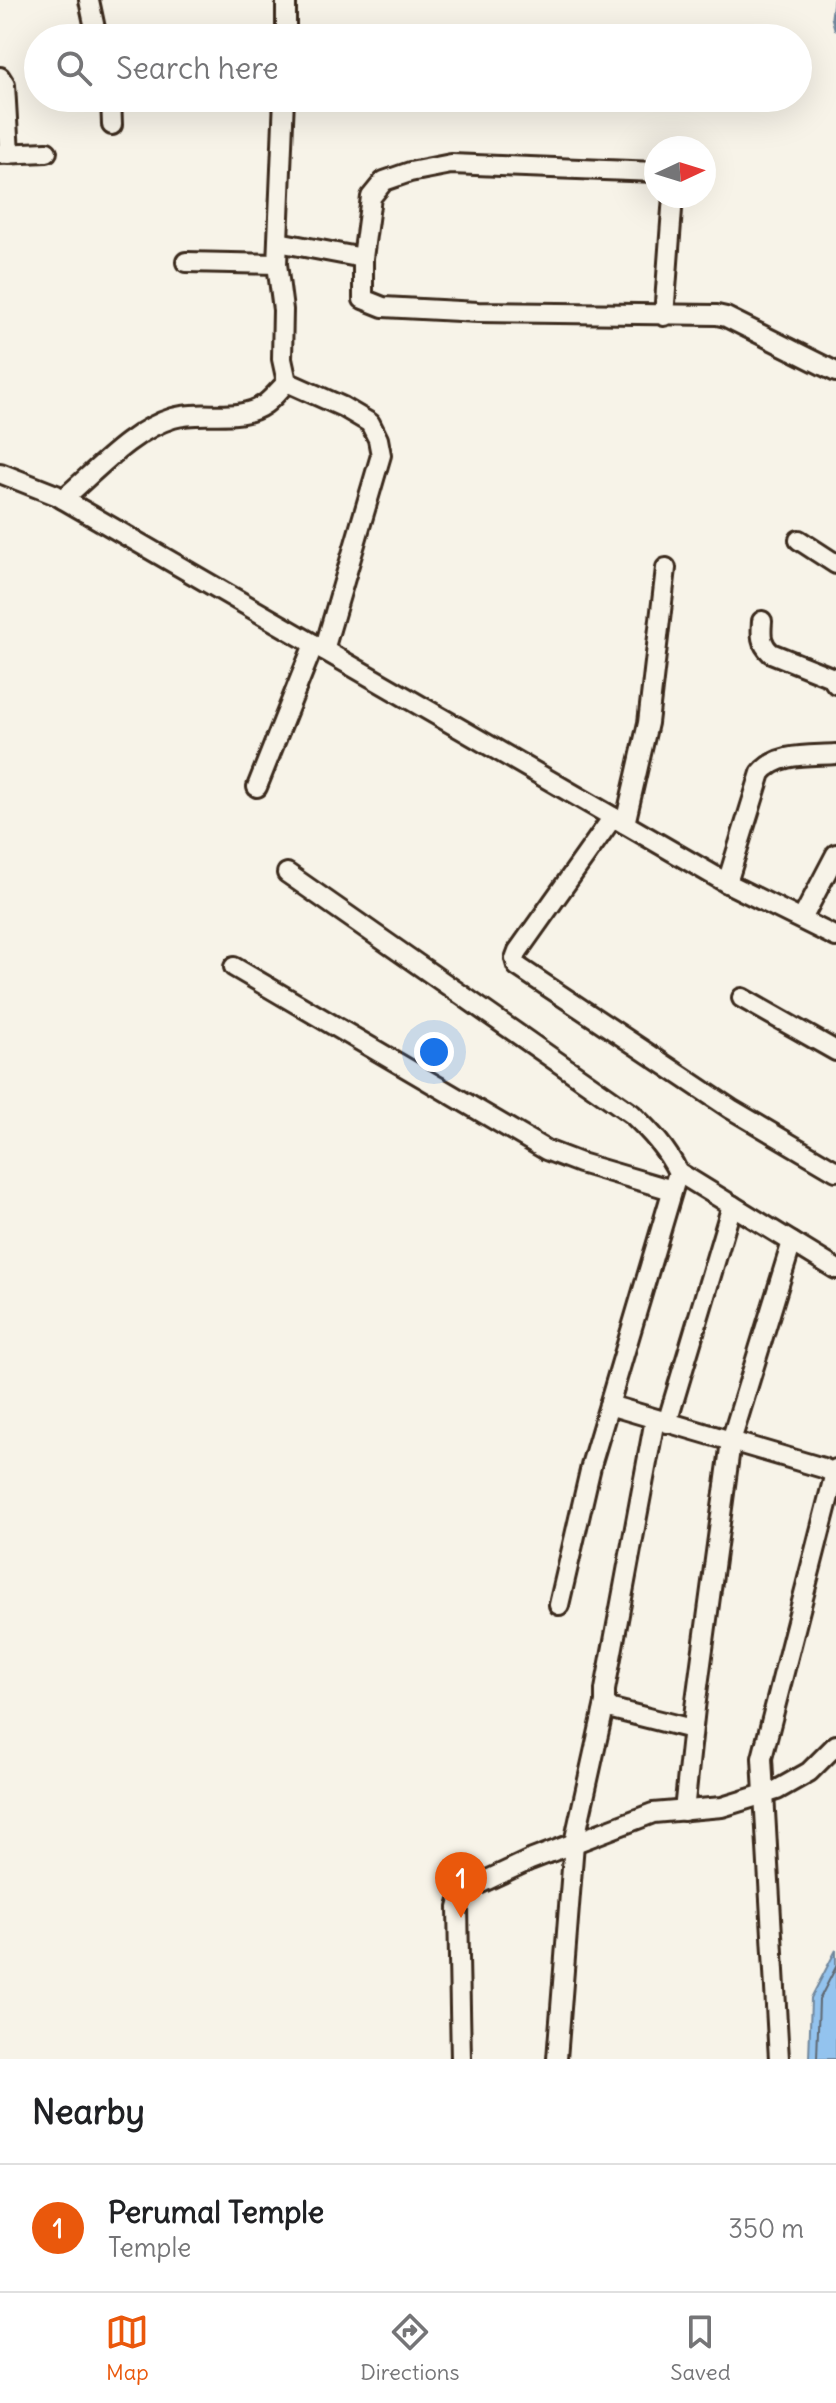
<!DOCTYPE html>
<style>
:root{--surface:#fff;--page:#f2f2f2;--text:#202124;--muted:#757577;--line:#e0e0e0;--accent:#ea580c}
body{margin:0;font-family:Delius,sans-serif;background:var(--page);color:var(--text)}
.compass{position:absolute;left:644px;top:136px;width:72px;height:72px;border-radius:50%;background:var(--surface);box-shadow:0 8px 32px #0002;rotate:86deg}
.you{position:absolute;left:434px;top:1052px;width:28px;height:28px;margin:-20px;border:6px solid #fff;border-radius:50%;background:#1a73e8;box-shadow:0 0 0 12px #1a73e833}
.badge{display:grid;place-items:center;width:52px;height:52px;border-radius:50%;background:var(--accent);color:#fff;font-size:26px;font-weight:700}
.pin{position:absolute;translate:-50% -66px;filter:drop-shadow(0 2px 4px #0008)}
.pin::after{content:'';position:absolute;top:42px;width:28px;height:24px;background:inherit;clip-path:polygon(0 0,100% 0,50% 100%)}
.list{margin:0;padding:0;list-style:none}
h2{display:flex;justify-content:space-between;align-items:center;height:104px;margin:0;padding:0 32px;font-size:34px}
h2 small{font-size:26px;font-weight:400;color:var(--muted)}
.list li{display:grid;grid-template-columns:52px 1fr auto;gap:24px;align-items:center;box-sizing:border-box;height:128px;padding:0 32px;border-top:2px solid var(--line)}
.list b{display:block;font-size:30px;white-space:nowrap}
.list p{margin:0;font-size:26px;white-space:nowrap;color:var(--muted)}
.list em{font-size:26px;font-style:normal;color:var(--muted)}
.icon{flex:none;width:44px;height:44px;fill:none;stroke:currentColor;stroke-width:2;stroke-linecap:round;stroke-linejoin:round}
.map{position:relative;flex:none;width:836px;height:2059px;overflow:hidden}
.search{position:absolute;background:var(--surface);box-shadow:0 8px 32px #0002;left:24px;right:24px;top:24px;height:88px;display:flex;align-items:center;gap:20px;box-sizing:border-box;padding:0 28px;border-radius:44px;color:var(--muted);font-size:30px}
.sheet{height:232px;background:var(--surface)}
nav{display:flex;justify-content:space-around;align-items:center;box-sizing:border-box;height:112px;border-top:2px solid var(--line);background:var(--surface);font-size:22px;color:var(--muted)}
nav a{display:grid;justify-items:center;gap:4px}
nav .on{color:var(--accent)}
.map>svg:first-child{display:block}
</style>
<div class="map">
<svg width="836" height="2059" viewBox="0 0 836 2059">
<rect width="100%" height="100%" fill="#f7f3e8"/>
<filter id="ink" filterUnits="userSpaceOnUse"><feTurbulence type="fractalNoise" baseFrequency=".0125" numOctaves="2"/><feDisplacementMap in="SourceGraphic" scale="16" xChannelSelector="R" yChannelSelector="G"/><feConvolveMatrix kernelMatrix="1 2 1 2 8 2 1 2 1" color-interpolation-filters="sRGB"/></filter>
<g filter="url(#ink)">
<path fill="#93c3ee" stroke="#70869b" stroke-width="2" d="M 836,1950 L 836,2059 L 809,2059 L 811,1998 Z"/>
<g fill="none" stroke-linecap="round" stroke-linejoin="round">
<path stroke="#5e6771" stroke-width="2" d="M 817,2059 L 819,2000 L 836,1967"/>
<path stroke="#70869b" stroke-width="5" d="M 835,0 L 833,17 L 836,28"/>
<g stroke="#3b2a1e" stroke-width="24">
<g id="minor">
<path d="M 89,0 L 97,38"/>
<path d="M 286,0 L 286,38"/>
<path d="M 0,77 L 5,85 L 9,154"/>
<path d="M 111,98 L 112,125"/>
<path d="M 284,98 L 277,264 L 283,310 L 282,359 L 287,382 L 343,407 L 370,423 L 378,439 L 381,455 L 324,650"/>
<path d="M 0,154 L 47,152"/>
<path d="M 656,172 L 451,164 L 410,172 L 384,181 L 371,197 L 363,258 L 363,299 L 383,307 L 478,312 L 717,315 L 726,317 L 836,372"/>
<path d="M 278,242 L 363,258"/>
<path d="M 186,262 L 277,264"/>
<path d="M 664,316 L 673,196"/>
<path d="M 0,473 L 56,495 L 727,883 L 836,937"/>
<path d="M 63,499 C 95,472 132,430 173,418 C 202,409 239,423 265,404 C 273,398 280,389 287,382"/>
<path d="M 799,540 L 836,564"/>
<path d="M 762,621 C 761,634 760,643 771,653 L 831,677 L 836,684"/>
<path d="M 257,787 L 314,644"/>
<path d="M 613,817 L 518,951 L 515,959 L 517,966 L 731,1109 L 836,1171"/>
<path d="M 625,824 L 648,723 L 666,568"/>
<path d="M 287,873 L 632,1114 C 651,1132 666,1148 678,1172 L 609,1405 L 823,1468 L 836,1474"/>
<path d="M 727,883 L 761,773 C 778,752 810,756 836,754"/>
<path d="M 802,919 L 836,854"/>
<path d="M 234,967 L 546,1150 L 580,1163 L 672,1190"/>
<path d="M 742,998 L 836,1051"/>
<path d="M 678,1172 L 836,1269"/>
<path d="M 655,1419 L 605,1690 L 605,1703 L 612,1709 L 692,1729"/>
<path d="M 667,1423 L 732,1205"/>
<path d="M 559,1605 L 592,1462 L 609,1405"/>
<path d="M 684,1811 L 695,1708 L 731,1441 L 792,1242"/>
<path d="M 461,2059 L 458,1907 L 461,1896 L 468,1889 L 530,1860 L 653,1813 L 722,1807 L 777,1790 L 809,1772 L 836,1745"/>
<path d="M 557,2059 L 574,1843 L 605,1703"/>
<path d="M 779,2059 L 762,1758 L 836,1469"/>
</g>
</g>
<use href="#minor" stroke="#f7f3e8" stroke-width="18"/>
</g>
</g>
</svg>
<svg class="compass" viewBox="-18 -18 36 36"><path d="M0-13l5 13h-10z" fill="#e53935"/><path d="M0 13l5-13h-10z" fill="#757577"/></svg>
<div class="you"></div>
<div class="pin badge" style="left:461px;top:1918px">1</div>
<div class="search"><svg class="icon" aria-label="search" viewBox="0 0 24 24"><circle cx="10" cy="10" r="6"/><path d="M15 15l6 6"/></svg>Search here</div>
</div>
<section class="sheet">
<h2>Nearby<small></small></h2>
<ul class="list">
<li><span class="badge">1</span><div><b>Perumal Temple</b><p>Temple</p></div><em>350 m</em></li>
</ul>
</section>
<nav>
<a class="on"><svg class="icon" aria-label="map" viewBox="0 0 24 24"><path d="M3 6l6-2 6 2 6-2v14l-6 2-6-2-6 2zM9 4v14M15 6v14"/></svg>Map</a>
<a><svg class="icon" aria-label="directions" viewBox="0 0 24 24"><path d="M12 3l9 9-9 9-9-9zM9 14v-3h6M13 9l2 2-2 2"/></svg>Directions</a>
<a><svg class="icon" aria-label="saved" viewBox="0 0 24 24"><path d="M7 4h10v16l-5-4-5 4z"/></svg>Saved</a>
</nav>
